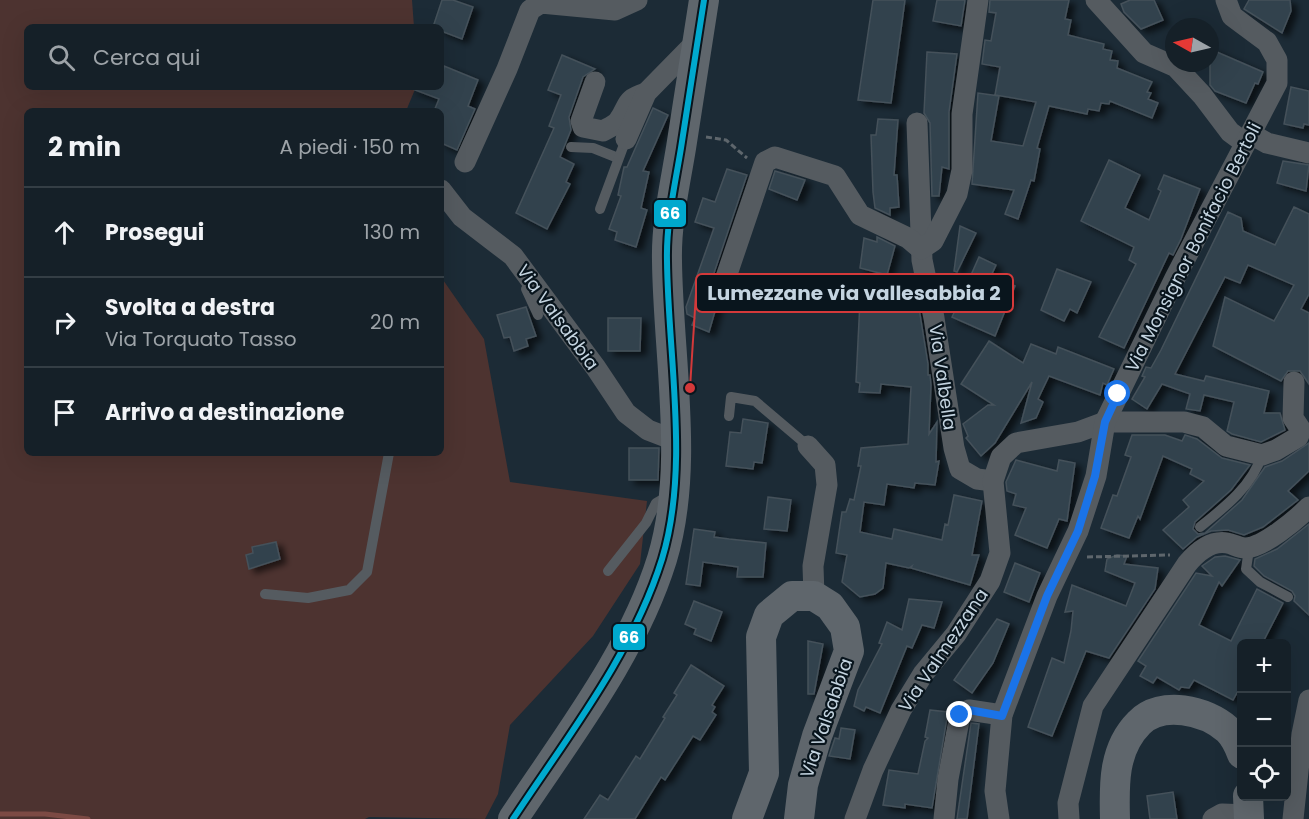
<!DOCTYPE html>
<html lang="it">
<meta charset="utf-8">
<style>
:root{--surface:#152028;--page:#222d34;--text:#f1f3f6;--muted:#9da3a8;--line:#343e45}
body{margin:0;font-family:Poppins,sans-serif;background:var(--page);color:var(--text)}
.controls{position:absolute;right:18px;bottom:18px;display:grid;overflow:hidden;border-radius:9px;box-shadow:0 6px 24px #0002}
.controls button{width:54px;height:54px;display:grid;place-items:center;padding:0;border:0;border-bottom:2px solid var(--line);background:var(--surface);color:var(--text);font:30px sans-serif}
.compass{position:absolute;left:1165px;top:18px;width:54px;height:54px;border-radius:50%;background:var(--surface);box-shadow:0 6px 24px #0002;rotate:278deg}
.stop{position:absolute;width:18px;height:18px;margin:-14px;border:4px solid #1a73e8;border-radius:50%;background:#fff}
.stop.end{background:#1a73e8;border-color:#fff;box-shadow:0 2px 6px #0008}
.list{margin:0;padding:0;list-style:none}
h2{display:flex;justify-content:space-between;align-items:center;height:78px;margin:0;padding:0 24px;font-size:26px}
h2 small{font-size:20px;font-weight:400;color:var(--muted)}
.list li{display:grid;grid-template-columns:39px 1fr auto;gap:18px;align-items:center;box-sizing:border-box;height:90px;padding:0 24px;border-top:2px solid var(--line)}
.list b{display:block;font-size:22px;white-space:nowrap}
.list p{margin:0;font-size:20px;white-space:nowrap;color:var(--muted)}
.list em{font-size:20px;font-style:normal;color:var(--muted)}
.icon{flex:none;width:33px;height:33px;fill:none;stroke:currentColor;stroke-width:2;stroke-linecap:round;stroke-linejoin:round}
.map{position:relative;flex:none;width:1309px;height:819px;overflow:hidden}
.search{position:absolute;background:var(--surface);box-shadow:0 6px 24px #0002;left:24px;top:24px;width:420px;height:66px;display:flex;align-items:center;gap:15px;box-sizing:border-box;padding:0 21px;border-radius:9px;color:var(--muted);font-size:22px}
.panel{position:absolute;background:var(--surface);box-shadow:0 6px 24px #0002;left:24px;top:108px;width:420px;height:348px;border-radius:9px}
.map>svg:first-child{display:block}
</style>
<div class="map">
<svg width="1309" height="819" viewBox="0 0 1309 819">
<defs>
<filter id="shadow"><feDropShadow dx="6" dy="4" stdDeviation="3" flood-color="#0009"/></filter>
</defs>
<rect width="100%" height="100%" fill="#1c2b36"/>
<path fill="#4d3330" d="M 0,0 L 412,0 L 414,27 L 27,27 L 27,87 L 416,87 L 406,111 L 27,111 L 27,453 L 441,453 L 441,277 L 484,339 L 510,482 L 647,501 L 640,564 L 593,636 L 510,725 L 498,794 L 485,819 L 369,817 L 365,819 L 0,819 Z"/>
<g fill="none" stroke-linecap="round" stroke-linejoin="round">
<path stroke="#7c4a44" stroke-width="5" d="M 0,814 L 45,814 L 88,819"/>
</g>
<g fill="#31434e" stroke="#45515a" stroke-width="1.5" filter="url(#shadow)">
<path d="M 442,0 L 453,0 L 473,7 L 462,39 L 441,31 L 441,27 L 433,27 Z"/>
<path d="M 873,0 L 905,0 L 891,103 L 858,100 Z"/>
<path d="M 937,0 L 965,0 L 961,26 L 933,21 Z"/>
<path d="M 990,0 L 1069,0 L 1065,19 L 1071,20 L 1068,35 L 1104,44 L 1103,49 L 1112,51 L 1110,60 L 1118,61 L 1117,68 L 1152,82 L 1147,92 L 1151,93 L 1148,99 L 1158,103 L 1152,118 L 1110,101 L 1109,104 L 1101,103 L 1099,111 L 1088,109 L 1087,114 L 1049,106 L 1037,148 L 1040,149 L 1034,181 L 1031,180 L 1018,219 L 1005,214 L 1014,190 L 972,184 L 978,93 L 999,96 L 991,141 L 1023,146 L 1036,102 L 995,95 L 1000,67 L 982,64 L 985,40 L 991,41 L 996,13 L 989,12 Z"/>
<path d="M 1130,0 L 1154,0 L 1163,20 L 1141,29 L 1124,12 L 1121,4 Z"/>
<path d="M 1249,0 L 1290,0 L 1291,11 L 1282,33 L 1244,9 Z"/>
<path d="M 1210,49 L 1263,72 L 1258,84 L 1255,83 L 1246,103 L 1215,91 L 1210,85 Z"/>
<path d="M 927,52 L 957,54 L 949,112 L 949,169 L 942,167 L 939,196 L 932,196 L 930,123 L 924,113 Z"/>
<path d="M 562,55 L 595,69 L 583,77 L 569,117 L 571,130 L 560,157 L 574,164 L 566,182 L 570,184 L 547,229 L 516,213 L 554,128 L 549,126 L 561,95 L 548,90 Z"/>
<path d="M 444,66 L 478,80 L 468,106 L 475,109 L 457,150 L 441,143 L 441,111 L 434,111 L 439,99 L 410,88 L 441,87 Z"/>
<path d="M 1291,87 L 1309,91 L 1309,125 L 1304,124 L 1303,128 L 1284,124 Z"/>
<path d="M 653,108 L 668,115 L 643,171 L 649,172 L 641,208 L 647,210 L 636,247 L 615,240 L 617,232 L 609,229 L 621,196 L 618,195 L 624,167 L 627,167 Z"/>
<path d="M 878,119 L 898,120 L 894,175 L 897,175 L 899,207 L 890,208 L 890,215 L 875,208 L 873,192 L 871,135 L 876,135 Z"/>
<path d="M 1109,160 L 1140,175 L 1125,208 L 1149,220 L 1161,191 L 1158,189 L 1164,175 L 1200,189 L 1181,239 L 1173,255 L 1169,253 L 1124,348 L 1099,337 L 1136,264 L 1129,260 L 1134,247 L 1081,221 Z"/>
<path d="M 1283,161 L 1309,165 L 1306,191 L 1277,183 Z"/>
<path d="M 727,169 L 747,175 L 712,279 L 712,286 L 718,294 L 716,300 L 718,301 L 709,332 L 692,325 L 695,318 L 687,314 L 686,307 L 714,228 L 695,222 L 703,198 L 715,202 Z"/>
<path d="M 775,171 L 805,180 L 797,200 L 769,189 Z"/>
<path d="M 1294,207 L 1309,214 L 1309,294 L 1301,309 L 1309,313 L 1309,384 L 1300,371 L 1288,371 L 1281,381 L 1213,346 L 1225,297 L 1274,321 L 1294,285 L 1248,265 L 1240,283 L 1225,277 L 1175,374 L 1204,381 L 1206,376 L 1269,391 L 1264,413 L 1280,413 L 1285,430 L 1261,442 L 1232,434 L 1227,431 L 1234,402 L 1204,395 L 1200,411 L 1186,409 L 1190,394 L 1162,384 L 1147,409 L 1132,399 L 1145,377 L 1142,376 L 1146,367 L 1151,368 L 1161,350 L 1228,212 L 1241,218 L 1243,231 L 1275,245 Z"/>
<path d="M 960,226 L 976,233 L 957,272 L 954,271 Z"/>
<path d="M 877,237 L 895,246 L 887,275 L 860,268 L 864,238 L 877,242 Z"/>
<path d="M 979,257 L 996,265 L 991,276 L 1015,286 L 995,336 L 952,317 L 958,304 L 972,305 L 973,296 L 963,293 Z"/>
<path d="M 1057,269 L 1091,282 L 1077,313 L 1070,309 L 1064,321 L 1041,310 Z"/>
<path d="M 860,301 L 908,307 L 909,302 L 918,302 L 928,364 L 928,375 L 930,375 L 931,385 L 929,434 L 937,422 L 936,462 L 939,461 L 935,485 L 915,483 L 914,488 L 887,484 L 884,505 L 864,502 L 860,532 L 892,539 L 894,529 L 942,540 L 945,524 L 948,525 L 954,495 L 982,501 L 972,555 L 979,555 L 970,585 L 911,568 L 912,566 L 909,568 L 886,563 L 883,588 L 875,594 L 860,597 L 842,582 L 847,555 L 836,553 L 842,512 L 846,512 L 850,499 L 854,500 L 861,466 L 858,466 L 861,448 L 908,444 L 911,387 L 881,384 L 880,393 L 859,392 L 860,383 L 856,382 Z"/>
<path d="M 526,307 L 536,336 L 526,339 L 528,346 L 514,351 L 510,337 L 504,338 L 497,315 Z"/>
<path d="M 608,318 L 641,318 L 640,351 L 608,351 Z"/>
<path d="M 989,341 L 1023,363 L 1031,344 L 1056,354 L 1058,347 L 1114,369 L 1107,385 L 1103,383 L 1100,395 L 1049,376 L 1038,399 L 1043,402 L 1036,418 L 1021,423 L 1032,382 L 995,443 L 981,456 L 966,438 L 968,436 L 963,424 L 988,405 L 994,405 L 961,384 Z"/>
<path d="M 743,419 L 768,423 L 762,463 L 754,462 L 753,469 L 726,466 L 730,432 L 741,433 Z"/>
<path d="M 1132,435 L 1165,435 L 1182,441 L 1185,435 L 1197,439 L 1222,458 L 1250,465 L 1231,490 L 1195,522 L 1193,529 L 1198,534 L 1205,533 L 1242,500 L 1265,467 L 1282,461 L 1309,443 L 1309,471 L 1288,491 L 1298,500 L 1263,527 L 1244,535 L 1228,530 L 1211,531 L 1197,537 L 1183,549 L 1163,530 L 1189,507 L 1183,500 L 1204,481 L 1190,474 L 1192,469 L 1163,456 L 1140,519 L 1138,516 L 1129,538 L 1101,528 L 1113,495 L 1117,496 L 1131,457 L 1125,455 Z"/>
<path d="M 629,448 L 659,448 L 658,480 L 629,480 Z"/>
<path d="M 1016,460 L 1057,471 L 1059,460 L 1075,463 L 1067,521 L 1059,519 L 1047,548 L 1015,535 L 1026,508 L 1013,505 L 1016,494 L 1007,491 L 1006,482 Z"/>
<path d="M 768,497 L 791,500 L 787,531 L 764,529 Z"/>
<path d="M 1309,524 L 1309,615 L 1294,601 L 1295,596 L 1292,591 L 1264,576 L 1254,566 L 1255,559 L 1277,549 Z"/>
<path d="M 694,529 L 715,532 L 714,537 L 729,539 L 766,543 L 763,577 L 737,577 L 738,567 L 703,562 L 700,586 L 686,584 Z"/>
<path d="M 276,542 L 280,559 L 249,569 L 246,555 L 253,553 L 252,547 Z"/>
<path d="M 1117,555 L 1127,556 L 1124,564 L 1158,568 L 1155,589 L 1109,658 L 1086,651 L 1052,736 L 1028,727 L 1052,658 L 1064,663 L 1071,631 L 1073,611 L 1065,612 L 1072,585 L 1126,606 L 1135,583 L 1105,571 L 1107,559 Z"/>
<path d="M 1225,556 L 1240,560 L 1222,586 L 1219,582 L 1199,625 L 1231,641 L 1257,589 L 1283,603 L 1262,644 L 1242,644 L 1242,684 L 1233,700 L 1194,680 L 1189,688 L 1181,687 L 1179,690 L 1157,677 L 1153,683 L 1140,676 L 1146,666 L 1138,661 L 1196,573 L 1212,576 L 1202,566 L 1215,557 Z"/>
<path d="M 1015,563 L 1040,573 L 1029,602 L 1004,592 Z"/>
<path d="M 909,599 L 942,602 L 934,628 L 922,625 L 912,648 L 907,646 L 880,713 L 866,707 L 864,711 L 854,706 L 858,690 L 882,644 L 879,643 L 887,622 L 902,630 Z"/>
<path d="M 694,601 L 722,612 L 711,641 L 694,634 L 696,629 L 685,624 Z"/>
<path d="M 997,619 L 1009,624 L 993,663 L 972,693 L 954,680 Z"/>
<path d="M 808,641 L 823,644 L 814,694 L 808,694 Z"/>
<path d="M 691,665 L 724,686 L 712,705 L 715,707 L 712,712 L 716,715 L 700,740 L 693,736 L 665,780 L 661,777 L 635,819 L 584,819 L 600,795 L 608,800 L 636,756 L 640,759 L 665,718 L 663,717 L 677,695 L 674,693 Z"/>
<path d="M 930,710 L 948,712 L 932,808 L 905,804 L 905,808 L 883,805 L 889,770 L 918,774 L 925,741 L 928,738 L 925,737 Z"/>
<path d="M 971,723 L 979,724 L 967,819 L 957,819 Z"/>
<path d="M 841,728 L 855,730 L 850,759 L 829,756 L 835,738 L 839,739 Z"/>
<path d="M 1173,792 L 1177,819 L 1150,819 L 1147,796 Z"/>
</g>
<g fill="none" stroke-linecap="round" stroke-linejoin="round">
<g stroke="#5e666c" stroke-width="3" stroke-dasharray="6 3" stroke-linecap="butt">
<path d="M 706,137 L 726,140 L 747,158"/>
<path d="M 1087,557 L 1170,555"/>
</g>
<g stroke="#555b60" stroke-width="10">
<path d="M 571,147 L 593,148 L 618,158"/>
<path d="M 600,209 L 626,139"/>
<path d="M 526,289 L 538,315"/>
<path d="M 729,416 L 731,397 L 755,401 L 808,446"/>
<path d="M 1200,527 C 1225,507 1252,486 1262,455"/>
<path d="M 1245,548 L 1248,556 L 1246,569 L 1260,582 L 1288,597"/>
<path d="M 608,571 L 646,523 L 656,503 L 668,496"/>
<path d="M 265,594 L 308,598 L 349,590 L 367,572 L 389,453"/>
</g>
<g stroke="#555b60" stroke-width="21">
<path d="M 1096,0 L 1144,53 L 1176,67 L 1202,95 L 1230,132 L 1245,143"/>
<path d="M 595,82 L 581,121 L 583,127 L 603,131 C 608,128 616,125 619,120 C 630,104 624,100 646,93"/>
<path d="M 917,123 L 922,260 L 934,318 L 954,448 L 960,469 L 977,479 L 993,481"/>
<path d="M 1251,134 L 1267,143 L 1309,153"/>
<path d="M 626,139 L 646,93 L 697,41"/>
<path d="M 465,162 L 507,69 L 530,10 L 541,3 L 615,10 L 637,0"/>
<path d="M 441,190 L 462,217 L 513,256 L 596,368 L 626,413 L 648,430 L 674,440"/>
<path d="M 724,283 L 765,162 L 775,157 L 835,176 L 860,215 L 908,238 L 921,249 L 933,241 L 957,194 L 962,170 L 962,114 L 978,0"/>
<path d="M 808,446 L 825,465 L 827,485 L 813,566 L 814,596"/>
<path d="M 855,819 L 873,770 L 901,710 L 923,674 L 956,634 L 990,581 L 1000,553 L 993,481 L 1001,457 L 1016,443 L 1078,432 L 1105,422 L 1184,422 L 1203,427 L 1226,446 L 1262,455 L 1276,450 L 1298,437 L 1301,430 L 1293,418 L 1294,382"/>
<path d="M 944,819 L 948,779 L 960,715 L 969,710 L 1002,715"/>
<path d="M 999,819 L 995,791 L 1002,715 L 1047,596 L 1078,531 L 1096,476 L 1105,422 L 1175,278 L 1277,83 L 1277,60 L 1267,42 L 1232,16 L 1226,0"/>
<path d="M 1069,819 L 1068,803 L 1093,706 L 1187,564 C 1197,552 1210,540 1227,543 C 1233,544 1239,548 1245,548 C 1263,548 1297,519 1309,507"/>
<path d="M 1213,819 L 1222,814 L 1249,815"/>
<path d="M 1293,819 L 1302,734 L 1309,700"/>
</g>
<g stroke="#5f666c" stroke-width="30">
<path d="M 1248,796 L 1249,819"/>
<path d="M 513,819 C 567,737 632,655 662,559 C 690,467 668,357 667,261 C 666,223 675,185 681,148 C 689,99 696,49 704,0"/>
<path d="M 747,819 L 764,773 L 761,637 L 769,615 L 792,596 L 814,596 L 830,606 L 845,627 L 849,651 L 817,736 L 803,785 L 799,819"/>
<path d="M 1115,819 C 1114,785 1113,749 1139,723 C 1161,700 1206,710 1228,730 C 1234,736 1239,746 1242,754"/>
</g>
<g stroke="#09151d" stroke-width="10">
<path id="bus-1" d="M 513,819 C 567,737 632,655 662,559 C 690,467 668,357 667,261 C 666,223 675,185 681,148 C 689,99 696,49 704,0"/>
</g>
<use href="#bus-1" stroke="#00a9ce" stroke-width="6"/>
</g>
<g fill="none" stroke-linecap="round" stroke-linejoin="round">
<path stroke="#1a73e8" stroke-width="8" d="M 960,715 L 969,710 L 1002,716 L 1047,596 L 1078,531 L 1095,476 L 1105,422 L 1118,394"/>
</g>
<g text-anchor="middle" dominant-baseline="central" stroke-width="4.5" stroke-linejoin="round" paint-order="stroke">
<g font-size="18" fill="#c4d4e0" stroke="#09151d">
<text transform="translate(1193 247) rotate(-63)">Via Monsignor Bonifacio Bertoli</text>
<text transform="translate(558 317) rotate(54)">Via Valsabbia</text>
<text transform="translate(943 377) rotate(82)">Via Valbella</text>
<text transform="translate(943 650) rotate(-56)">Via Valmezzana</text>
<text transform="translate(826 718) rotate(-71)">Via Valsabbia</text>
</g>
</g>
<path fill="none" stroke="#d4393a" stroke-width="2" d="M690 388L696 293"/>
<circle fill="#d4393a" stroke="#09151d" stroke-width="2" cx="690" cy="388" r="6"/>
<rect fill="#09151d" stroke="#d4393a" stroke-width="2" x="696" y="274" width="317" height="38" rx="6"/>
<g font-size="20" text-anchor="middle" font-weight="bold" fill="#c4d4e0">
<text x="854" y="300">Lumezzane via vallesabbia 2</text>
</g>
<g stroke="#09151d" stroke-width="2">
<rect x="653" y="199" width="34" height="29" rx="6" fill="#00a9ce"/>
<rect x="612" y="623" width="34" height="28" rx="6" fill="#00a9ce"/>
</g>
<g font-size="16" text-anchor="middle" font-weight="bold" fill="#fff">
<text x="670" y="219">66</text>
<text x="629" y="643">66</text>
</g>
</svg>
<div class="controls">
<button>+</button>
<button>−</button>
<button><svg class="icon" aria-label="locate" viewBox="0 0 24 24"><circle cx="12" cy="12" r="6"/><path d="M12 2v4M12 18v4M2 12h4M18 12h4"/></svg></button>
</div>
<svg class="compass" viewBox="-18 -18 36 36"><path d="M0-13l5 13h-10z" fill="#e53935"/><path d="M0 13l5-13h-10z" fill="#9da3a8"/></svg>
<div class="stop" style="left:1118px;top:394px"></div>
<div class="stop end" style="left:960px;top:715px"></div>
<div class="search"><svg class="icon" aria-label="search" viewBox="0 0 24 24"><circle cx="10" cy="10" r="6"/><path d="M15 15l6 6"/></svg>Cerca qui</div>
<section class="panel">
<h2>2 min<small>A piedi · 150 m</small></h2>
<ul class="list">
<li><svg class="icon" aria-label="ahead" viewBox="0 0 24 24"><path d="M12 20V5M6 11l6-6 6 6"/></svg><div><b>Prosegui</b></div><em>130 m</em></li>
<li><svg class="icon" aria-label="right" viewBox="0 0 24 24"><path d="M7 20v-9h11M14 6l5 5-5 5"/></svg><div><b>Svolta a destra</b><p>Via Torquato Tasso</p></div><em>20 m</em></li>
<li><svg class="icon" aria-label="arrive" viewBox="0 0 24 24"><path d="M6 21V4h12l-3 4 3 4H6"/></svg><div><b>Arrivo a destinazione</b></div></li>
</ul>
</section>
</div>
